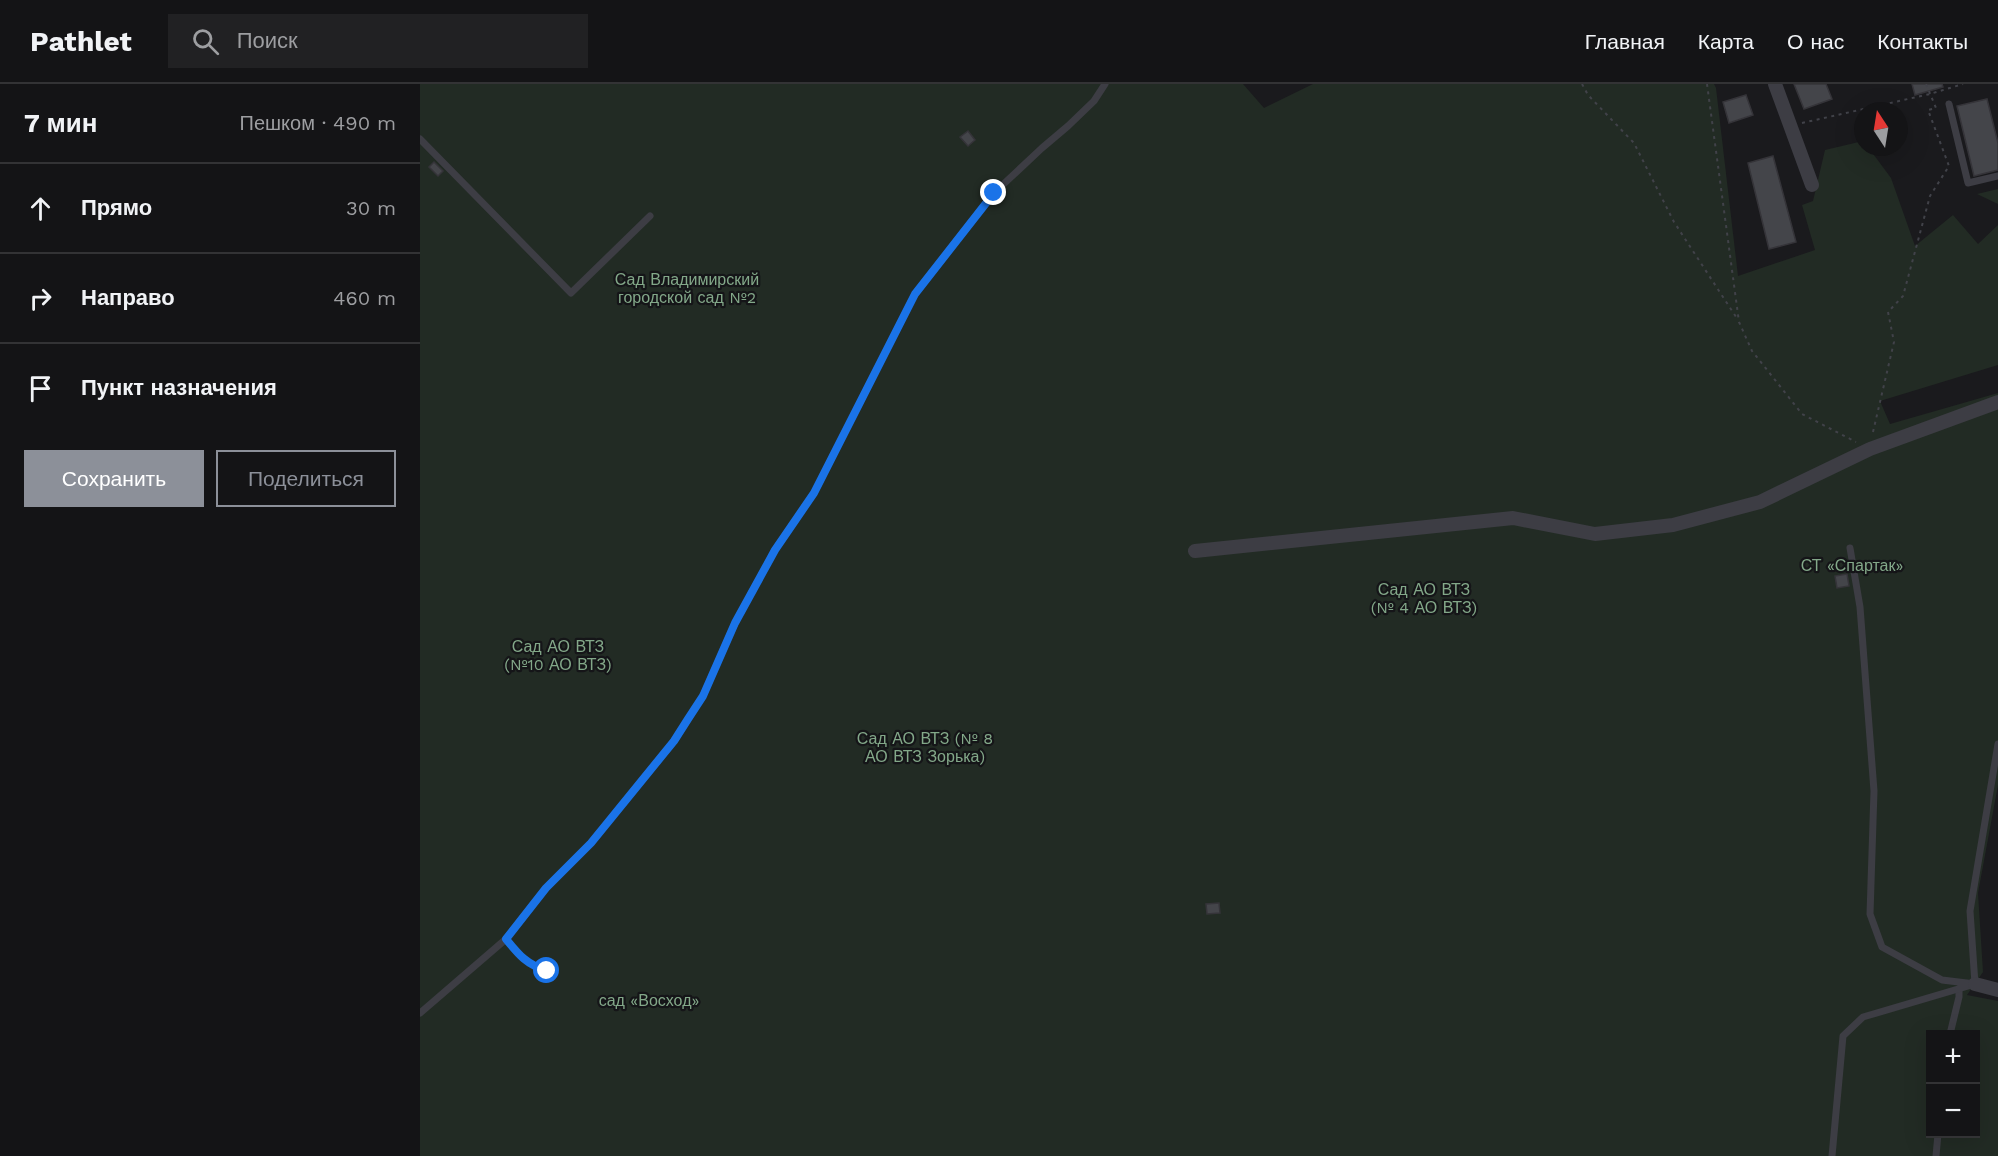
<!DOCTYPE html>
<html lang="ru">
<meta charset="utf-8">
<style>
:root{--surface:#141416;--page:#212123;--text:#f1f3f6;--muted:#9d9ea1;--line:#333335;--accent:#8c9099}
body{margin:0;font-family:"Work Sans",sans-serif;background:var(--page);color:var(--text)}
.controls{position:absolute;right:18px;bottom:18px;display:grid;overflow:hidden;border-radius:0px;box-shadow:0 6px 24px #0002}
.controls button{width:54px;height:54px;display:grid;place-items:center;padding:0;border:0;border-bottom:2px solid var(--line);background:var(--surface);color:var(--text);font:30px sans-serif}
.compass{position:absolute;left:1434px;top:18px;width:54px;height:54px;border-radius:50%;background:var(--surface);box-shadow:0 6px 24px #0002;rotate:348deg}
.stop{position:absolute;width:18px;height:18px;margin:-14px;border:4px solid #1a73e8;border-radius:50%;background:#fff}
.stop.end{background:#1a73e8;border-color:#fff;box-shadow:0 2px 6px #0008}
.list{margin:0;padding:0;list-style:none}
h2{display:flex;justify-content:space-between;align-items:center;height:78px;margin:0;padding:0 24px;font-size:26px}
h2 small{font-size:20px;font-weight:400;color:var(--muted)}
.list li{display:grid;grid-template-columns:39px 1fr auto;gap:18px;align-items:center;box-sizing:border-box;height:90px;padding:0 24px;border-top:2px solid var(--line)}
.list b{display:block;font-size:22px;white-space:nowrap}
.list em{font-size:20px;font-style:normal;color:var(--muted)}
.actions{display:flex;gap:12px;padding:18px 24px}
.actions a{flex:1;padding:14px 0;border:2px solid var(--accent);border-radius:0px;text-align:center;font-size:21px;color:var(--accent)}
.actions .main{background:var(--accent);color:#fff}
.icon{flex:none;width:33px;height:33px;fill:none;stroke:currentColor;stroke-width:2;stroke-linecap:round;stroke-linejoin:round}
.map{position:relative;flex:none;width:1578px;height:1072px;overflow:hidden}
header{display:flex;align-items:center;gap:36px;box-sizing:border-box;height:84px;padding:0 30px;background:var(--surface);border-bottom:2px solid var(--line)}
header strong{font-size:28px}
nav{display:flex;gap:33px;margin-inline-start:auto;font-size:21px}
.search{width:420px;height:54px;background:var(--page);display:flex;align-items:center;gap:15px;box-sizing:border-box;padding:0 21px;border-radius:0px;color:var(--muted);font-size:22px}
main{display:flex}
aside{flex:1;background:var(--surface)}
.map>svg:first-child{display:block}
</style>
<header>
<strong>Pathlet</strong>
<div class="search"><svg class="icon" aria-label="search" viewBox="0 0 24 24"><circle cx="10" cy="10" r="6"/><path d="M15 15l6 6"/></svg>Поиск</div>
<nav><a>Главная</a><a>Карта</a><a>О нас</a><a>Контакты</a></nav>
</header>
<main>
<aside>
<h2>7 мин<small>Пешком · 490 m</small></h2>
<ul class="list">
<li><svg class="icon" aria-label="ahead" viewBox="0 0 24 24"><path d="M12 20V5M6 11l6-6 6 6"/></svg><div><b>Прямо</b></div><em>30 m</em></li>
<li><svg class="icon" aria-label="right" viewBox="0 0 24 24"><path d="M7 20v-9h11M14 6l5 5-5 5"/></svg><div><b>Направо</b></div><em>460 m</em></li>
<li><svg class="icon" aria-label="arrive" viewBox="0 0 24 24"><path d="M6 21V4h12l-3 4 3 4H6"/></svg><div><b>Пункт назначения</b></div></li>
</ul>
<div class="actions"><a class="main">Сохранить</a><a>Поделиться</a></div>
</aside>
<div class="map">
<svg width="1578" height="1072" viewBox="0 0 1578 1072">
<rect width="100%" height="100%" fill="#1a1a1d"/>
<g fill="#222b24" fill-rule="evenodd">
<path d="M 0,0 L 823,0 L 844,24 L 893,0 L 1294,0 L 1296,4 L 1318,192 L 1395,166 L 1382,121 L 1393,117 L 1405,66 L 1443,57 L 1443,63 L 1448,63 L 1471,94 L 1495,162 L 1533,131 L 1558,160 L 1578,141 L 1578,281 L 1460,317 L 1470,340 L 1578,309 L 1578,701 L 1558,809 L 1563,888 L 1547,911 L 1578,917 L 1578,1072 L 0,1072 ZM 1510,950 L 1556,950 L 1556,1050 L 1510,1050 Z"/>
<path d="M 1578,105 L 1578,120 L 1557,110 Z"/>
</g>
<g fill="#44454a" stroke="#353439" stroke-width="1.5">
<path d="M 1374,0 L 1406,0 L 1412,15 L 1384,25 Z"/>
<path d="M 1492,0 L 1522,0 L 1523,3 L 1495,11 Z"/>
<path d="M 1326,11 L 1333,31 L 1309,39 L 1303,18 Z"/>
<path d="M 1567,15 L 1578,59 L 1578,86 L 1554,92 L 1537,22 Z"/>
<path d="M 548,47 L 555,56 L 548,62 L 540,53 Z"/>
<path d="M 1353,72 L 1376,158 L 1349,165 L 1328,79 Z"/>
<path d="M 14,78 L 23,87 L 18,92 L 9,83 Z"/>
<path d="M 1427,490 L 1429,502 L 1417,504 L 1415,492 Z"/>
<path d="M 799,819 L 800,829 L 787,830 L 786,820 Z"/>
</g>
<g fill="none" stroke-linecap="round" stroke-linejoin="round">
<g stroke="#414249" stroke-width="2" stroke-dasharray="3 4.5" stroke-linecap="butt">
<path d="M 1162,0 L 1168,11 L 1214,59 L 1254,138 L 1318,236"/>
<path d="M 1287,0 L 1319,238 L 1332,267 L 1382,330 L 1436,358"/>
<path d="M 1382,39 L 1510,10 L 1543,0"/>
<path d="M 1453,348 L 1474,258 L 1468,228 L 1483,212 L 1510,112 L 1529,82 L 1508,26 L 1516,24 L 1506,0"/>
<path d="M 92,862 C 107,881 117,888 142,884"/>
</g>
<g stroke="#3d3d44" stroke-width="7">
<path d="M 1529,20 L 1548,99 L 1578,92"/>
<path d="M 0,55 L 151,209 L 230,132"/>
<path d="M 1555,900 L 1550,827 L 1578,660"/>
<path d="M 0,929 L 86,855 L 126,804 L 171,759 L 254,657 L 283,612 L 315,539 L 355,466 L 394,409 L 495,210 L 574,109 L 622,64 L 648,42 L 674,17 L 685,0"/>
<path d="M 1530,950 L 1539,913 L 1539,905"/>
<path d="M 1412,1072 L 1423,952 L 1443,933 L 1555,900 L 1522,896 L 1462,863 L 1450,830 L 1454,707 L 1440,523 L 1430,464"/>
<path d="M 1516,1072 L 1518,1050"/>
</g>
<g stroke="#3d3d44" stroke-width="14">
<path d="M 1355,0 L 1392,101"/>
<path d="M 775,467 L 1093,434 L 1175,450 L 1253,441 L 1340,418 L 1450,365 L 1578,318"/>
<path d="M 1555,900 L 1578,906"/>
</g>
</g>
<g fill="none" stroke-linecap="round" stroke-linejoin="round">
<path stroke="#1a73e8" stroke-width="8" d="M 127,887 C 106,880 99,871 86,855 L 126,804 L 171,759 L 254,657 L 268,635 L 283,612 L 315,539 L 355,466 L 394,409 L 495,210 L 574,109"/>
</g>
<g text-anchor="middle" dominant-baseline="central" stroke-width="4.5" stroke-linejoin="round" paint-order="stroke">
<g font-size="16" fill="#83a889" stroke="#151518">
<text x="267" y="195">Сад Владимирский<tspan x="267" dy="18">городской сад №2</tspan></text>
<text x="1432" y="481">СТ «Спартак»</text>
<text x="1004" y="505">Сад АО ВТЗ<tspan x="1004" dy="18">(№ 4 АО ВТЗ)</tspan></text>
<text x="138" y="562">Сад АО ВТЗ<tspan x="138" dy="18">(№10 АО ВТЗ)</tspan></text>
<text x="505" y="654">Сад АО ВТЗ (№ 8<tspan x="505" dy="18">АО ВТЗ Зорька)</tspan></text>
<text x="229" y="916">сад «Восход»</text>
</g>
</g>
</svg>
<div class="controls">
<button>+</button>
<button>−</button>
</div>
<svg class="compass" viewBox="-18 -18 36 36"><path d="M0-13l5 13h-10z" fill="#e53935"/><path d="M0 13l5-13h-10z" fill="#9d9ea1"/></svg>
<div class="stop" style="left:127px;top:887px"></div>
<div class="stop end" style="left:574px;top:109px"></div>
</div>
</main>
